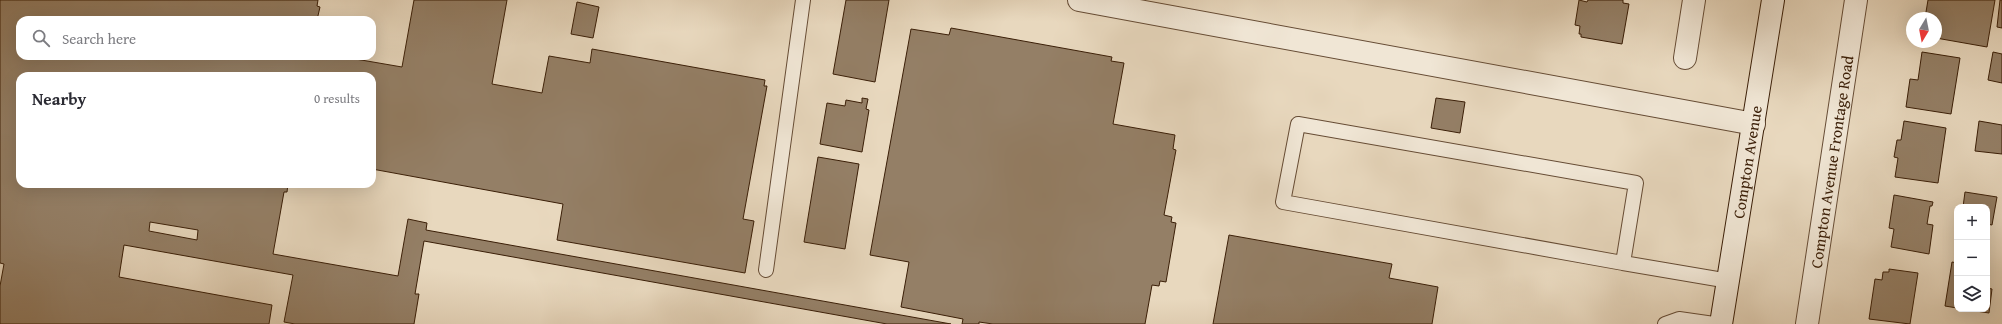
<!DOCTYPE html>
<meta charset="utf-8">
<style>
:root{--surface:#fff;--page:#f7f7f7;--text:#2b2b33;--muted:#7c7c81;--line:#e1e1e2}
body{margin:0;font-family:"Gentium Book Plus",serif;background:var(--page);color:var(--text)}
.controls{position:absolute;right:12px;bottom:12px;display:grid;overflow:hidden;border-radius:8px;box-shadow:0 4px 16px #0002}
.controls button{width:36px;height:36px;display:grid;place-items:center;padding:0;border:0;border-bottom:1px solid var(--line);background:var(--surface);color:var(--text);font:20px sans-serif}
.compass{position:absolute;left:1906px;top:12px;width:36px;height:36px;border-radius:50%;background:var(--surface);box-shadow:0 4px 16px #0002;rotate:190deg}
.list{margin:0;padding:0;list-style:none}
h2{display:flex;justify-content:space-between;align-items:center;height:52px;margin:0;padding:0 16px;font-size:17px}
h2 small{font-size:13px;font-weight:400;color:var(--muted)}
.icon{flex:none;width:22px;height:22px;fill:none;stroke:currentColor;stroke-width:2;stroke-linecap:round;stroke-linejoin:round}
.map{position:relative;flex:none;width:2002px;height:324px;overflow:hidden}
.search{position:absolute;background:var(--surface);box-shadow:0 4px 16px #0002;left:16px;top:16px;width:360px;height:44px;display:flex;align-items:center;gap:10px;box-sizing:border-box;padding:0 14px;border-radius:12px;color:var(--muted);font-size:15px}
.panel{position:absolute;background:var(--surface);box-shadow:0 4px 16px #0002;left:16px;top:72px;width:360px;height:116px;border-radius:12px}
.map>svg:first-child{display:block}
</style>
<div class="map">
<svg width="2002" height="324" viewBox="0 0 2002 324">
<rect width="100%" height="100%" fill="#e8d8be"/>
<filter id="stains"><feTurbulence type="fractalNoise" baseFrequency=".005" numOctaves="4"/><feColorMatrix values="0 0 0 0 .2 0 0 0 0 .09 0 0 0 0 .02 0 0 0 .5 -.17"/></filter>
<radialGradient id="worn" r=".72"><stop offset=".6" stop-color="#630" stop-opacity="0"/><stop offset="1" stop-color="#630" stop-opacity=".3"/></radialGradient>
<g fill="#947f66" stroke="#3a1e07" fill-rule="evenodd">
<path d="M 0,0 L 318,0 L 317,6 L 320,7 L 317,20 L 20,20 L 20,56 L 338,56 L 402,67 L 414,0 L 507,0 L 492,84 L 542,93 L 549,56 L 590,63 L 592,49 L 765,80 L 764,86 L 767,86 L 743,219 L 754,221 L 745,273 L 557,240 L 563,204 L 372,169 L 372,76 L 20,76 L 20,184 L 288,184 L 287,192 L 284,192 L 273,254 L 398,276 L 408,219 L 427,223 L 426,230 L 951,324 L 887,324 L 424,241 L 415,294 L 419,294 L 414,324 L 295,324 L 284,322 L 293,275 L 124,245 L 119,277 L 272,305 L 269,324 L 0,324 L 0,286 L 4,264 L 0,263 ZM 150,222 L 198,230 L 197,240 L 149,231 Z"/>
<path d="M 846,0 L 889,0 L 875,82 L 833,74 Z"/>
<path d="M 1579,0 L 1587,2 L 1588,0 L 1623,0 L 1623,3 L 1629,4 L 1622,44 L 1581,37 L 1581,34 L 1579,34 L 1580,26 L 1575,25 Z"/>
<path d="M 1928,0 L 1995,0 L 1987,47 L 1936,38 L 1936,18 L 1925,18 Z"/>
<path d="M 2000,0 L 2002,0 L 2002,28 L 1997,27 Z"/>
<path d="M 577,2 L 599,7 L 593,38 L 571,34 Z"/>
<path d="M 951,28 L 1112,57 L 1111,61 L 1124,63 L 1113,124 L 1175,135 L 1173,149 L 1176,150 L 1164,215 L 1172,217 L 1171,222 L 1176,223 L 1166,282 L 1160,281 L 1159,286 L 1152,285 L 1145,324 L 993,324 L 979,322 L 979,324 L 962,324 L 963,319 L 901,307 L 909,262 L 870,255 L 911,29 L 949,35 Z"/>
<path d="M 1922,52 L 1960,58 L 1951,114 L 1906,107 L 1910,79 L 1918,80 Z"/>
<path d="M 1993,52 L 2002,54 L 2002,83 L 1988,80 Z"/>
<path d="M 862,98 L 868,99 L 866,109 L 869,110 L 862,152 L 820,144 L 827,103 L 845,106 L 846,100 L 862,103 Z"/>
<path d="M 1436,98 L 1465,102 L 1460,133 L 1431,128 Z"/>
<path d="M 1904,121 L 1946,128 L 1938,183 L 1895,177 L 1898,158 L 1894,157 L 1897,140 L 1901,140 Z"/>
<path d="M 1979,121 L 2002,125 L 2002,154 L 1975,151 Z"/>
<path d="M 818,157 L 859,164 L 845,249 L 804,242 Z"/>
<path d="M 1965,192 L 1997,197 L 1992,225 L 1987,224 L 1987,207 L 1963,207 Z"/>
<path d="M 1894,195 L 1933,202 L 1932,206 L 1930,206 L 1927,224 L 1933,225 L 1929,254 L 1891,247 L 1894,229 L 1889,228 Z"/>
<path d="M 1229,235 L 1392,264 L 1389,278 L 1438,287 L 1432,324 L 1213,324 Z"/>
<path d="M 1952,262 L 1957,263 L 1957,308 L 1945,306 Z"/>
<path d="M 1889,269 L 1918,273 L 1910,324 L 1869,319 L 1875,279 L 1882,280 L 1883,272 L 1889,272 Z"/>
<path d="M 1987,288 L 1992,289 L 1989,313 L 1963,309 L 1987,309 Z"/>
</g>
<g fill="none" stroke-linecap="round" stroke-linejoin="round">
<g stroke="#664c35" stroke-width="16">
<g id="service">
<path d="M 1623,263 L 1283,202 L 1298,124 L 1636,183 L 1623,263 L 1729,281"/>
<path d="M 766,270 L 803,0"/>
<path d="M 1665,324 L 1679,319 L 1714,324"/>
</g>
</g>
<g stroke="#664c35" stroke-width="24">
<g id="minor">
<path d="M 1079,0 L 1754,124"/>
<path d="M 1685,58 L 1694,0"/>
<path id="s1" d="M 1807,324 L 1856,0"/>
</g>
</g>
<g stroke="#3a1e07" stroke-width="24">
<g id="secondary">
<path id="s2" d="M 1721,324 L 1773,0"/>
</g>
</g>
<use href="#service" stroke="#f0e6d5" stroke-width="14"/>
<use href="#minor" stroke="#f0e6d5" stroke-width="22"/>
<use href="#secondary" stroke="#f0e6d5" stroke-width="22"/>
</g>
<g text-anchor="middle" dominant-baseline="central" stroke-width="4" stroke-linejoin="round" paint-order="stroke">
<g font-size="16" fill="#3a1e07" stroke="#f0e6d5">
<text stroke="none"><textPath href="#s2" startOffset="164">Compton Avenue</textPath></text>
<text stroke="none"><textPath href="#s1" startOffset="164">Compton Avenue Frontage Road</textPath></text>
</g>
</g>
<rect width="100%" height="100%" filter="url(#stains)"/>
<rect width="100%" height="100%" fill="url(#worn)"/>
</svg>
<div class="controls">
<button>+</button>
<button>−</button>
<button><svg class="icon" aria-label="layers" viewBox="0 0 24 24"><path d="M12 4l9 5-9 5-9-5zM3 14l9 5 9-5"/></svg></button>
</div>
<svg class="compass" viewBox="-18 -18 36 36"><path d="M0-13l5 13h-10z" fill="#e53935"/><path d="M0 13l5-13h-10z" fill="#7c7c81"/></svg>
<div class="search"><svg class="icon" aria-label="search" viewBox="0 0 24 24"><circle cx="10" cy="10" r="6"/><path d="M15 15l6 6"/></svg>Search here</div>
<section class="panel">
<h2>Nearby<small>0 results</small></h2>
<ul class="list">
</ul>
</section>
</div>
